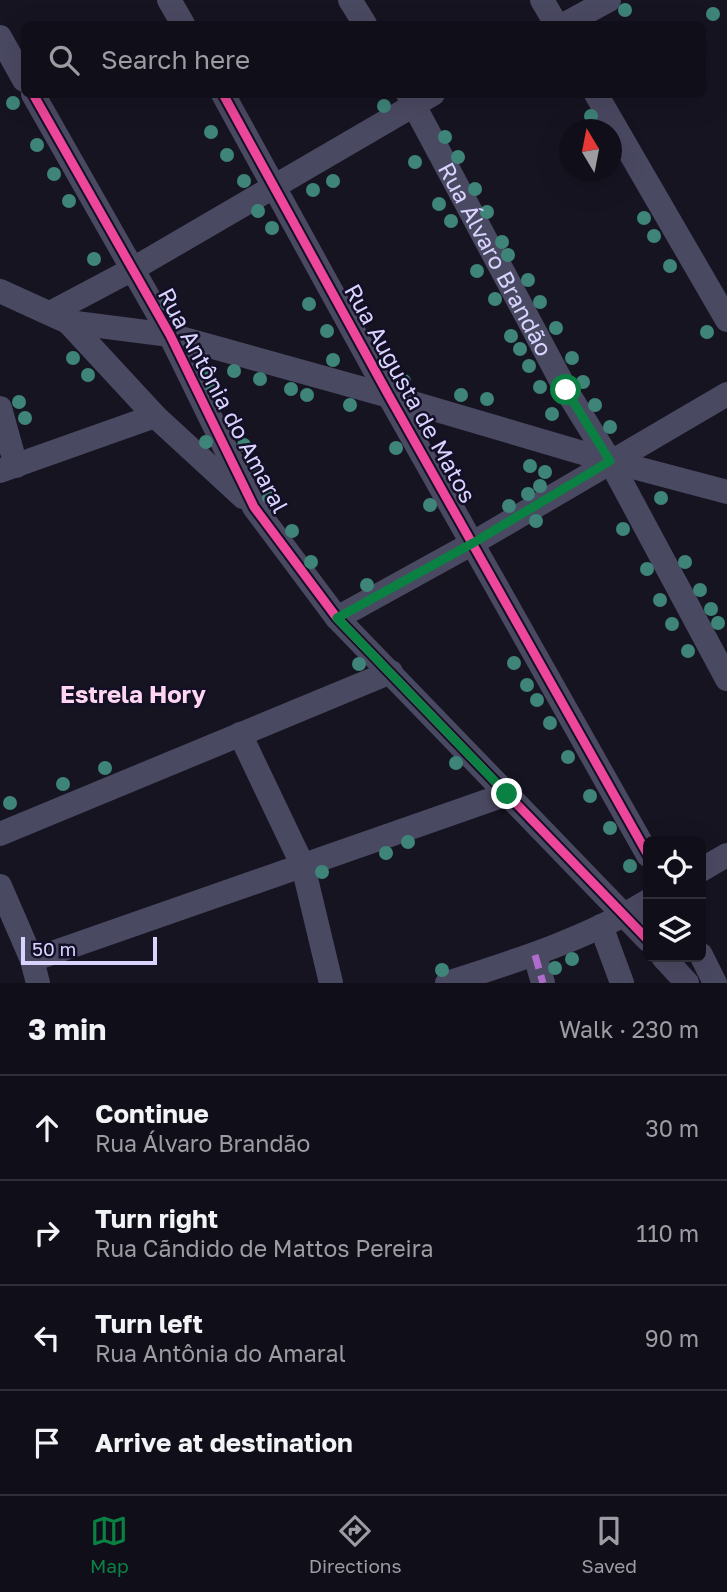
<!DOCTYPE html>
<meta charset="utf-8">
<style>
:root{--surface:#100f19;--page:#191822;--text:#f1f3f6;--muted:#9c9ca2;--line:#302f38;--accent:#0b8043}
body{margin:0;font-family:"Golos Text",sans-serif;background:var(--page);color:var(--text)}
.controls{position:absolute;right:21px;bottom:21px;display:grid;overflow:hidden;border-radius:10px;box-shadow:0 7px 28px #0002}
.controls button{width:63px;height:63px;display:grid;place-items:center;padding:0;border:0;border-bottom:2px solid var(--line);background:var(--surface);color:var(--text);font:35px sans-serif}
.compass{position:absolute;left:559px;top:119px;width:63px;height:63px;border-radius:50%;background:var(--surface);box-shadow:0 7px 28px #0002;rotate:350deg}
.scale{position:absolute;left:21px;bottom:18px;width:136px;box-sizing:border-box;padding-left:7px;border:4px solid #d9d4ff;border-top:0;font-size:19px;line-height:24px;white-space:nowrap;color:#d9d4ff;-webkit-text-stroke:5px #130f26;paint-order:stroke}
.stop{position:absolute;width:21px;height:21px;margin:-16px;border:5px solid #0b8043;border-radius:50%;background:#fff}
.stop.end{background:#0b8043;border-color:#fff;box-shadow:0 2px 7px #0008}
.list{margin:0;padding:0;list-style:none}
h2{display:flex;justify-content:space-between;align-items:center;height:91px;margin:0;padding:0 28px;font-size:30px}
h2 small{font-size:23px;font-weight:400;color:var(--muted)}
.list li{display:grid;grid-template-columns:46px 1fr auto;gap:21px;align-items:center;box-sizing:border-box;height:105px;padding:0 28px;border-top:2px solid var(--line)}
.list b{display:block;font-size:26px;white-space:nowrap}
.list p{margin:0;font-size:23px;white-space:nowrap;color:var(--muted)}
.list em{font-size:23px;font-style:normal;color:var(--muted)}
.icon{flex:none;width:38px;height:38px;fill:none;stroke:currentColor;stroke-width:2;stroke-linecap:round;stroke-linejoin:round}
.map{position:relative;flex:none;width:727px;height:983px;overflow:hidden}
.search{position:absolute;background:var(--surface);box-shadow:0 7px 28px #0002;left:21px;right:21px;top:21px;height:77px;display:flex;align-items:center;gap:18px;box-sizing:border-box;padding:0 24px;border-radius:10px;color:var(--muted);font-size:26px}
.sheet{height:511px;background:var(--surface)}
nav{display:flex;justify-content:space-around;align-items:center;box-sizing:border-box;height:98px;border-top:2px solid var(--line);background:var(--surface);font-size:19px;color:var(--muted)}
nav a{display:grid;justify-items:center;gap:4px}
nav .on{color:var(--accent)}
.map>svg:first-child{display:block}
</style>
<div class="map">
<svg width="727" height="983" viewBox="0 0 727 983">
<rect width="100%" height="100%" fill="#161421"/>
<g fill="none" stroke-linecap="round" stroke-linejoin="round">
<g stroke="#4a4962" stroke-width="24">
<path d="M 169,0 L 183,24"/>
<path d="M 350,0 L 365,24"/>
<path d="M 542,0 L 556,24"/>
<path d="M 565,24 L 609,0"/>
<path d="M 0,37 L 24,80"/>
<path d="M 33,94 L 170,335 L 254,507 L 337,618 L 648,940"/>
<path d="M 223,94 L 389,396 L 648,855"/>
<path id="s1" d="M 408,94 L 566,390 L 610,461 L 727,679"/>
<path d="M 596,94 L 727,320"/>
<path d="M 0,291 L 68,322 L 170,335 L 389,396 L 610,461 L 727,492"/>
<path d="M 50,313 L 133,269 L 433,94"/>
<path d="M 68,322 L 155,416 L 243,497"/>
<path d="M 0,408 L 16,466"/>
<path d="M 0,471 L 155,416"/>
<path d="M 337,618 L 473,543 L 727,394"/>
<path d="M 240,734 L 303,866 L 331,983"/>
<path d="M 0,834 L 391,672"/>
<path d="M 701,870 L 727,855"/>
<path d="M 0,886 L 32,960 L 38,983"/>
<path d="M 601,926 L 622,983"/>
<path d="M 535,955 L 543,983"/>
<path d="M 701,955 L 715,983"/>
<path d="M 663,957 L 687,983"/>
<path d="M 32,960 L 507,794"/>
<path d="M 447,983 C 516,961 586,939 648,901"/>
</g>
<path stroke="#b06ccc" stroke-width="7" stroke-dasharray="14 7" stroke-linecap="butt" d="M 535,955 L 543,983"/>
<g stroke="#130f26" stroke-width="13">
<g id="cycleway">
<path d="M 33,94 L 170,335 L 254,507 L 337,618 L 648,940"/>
<path d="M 223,94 L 389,396 L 648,855"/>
</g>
</g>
<use href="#cycleway" stroke="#ed469a" stroke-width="9"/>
</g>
<g fill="#3e8478">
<circle cx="625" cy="10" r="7"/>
<circle cx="713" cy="14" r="7"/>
<circle cx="13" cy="103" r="7"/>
<circle cx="384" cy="106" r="7"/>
<circle cx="591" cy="116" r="7"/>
<circle cx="211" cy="132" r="7"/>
<circle cx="445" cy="137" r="7"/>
<circle cx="37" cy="145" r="7"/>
<circle cx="227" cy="155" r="7"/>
<circle cx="458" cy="157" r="7"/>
<circle cx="415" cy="162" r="7"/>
<circle cx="54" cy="174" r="7"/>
<circle cx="244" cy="181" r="7"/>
<circle cx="333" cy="181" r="7"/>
<circle cx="475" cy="189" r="7"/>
<circle cx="313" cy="190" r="7"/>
<circle cx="69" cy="201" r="7"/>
<circle cx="439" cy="204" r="7"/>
<circle cx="258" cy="211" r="7"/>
<circle cx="487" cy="212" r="7"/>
<circle cx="644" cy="218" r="7"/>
<circle cx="451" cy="221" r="7"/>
<circle cx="272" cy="228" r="7"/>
<circle cx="654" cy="236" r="7"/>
<circle cx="502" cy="242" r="7"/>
<circle cx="508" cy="255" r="7"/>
<circle cx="94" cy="259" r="7"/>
<circle cx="670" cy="266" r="7"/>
<circle cx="477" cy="271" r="7"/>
<circle cx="528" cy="280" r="7"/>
<circle cx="495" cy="299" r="7"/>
<circle cx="540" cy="302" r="7"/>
<circle cx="167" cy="304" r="7"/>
<circle cx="309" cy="304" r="7"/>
<circle cx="556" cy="328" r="7"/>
<circle cx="327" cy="331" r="7"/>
<circle cx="707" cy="332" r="7"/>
<circle cx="511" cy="336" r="7"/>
<circle cx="520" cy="349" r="7"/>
<circle cx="73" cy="358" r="7"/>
<circle cx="572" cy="358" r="7"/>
<circle cx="333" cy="360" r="7"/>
<circle cx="529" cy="366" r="7"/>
<circle cx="206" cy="370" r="7"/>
<circle cx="234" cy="371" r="7"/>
<circle cx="88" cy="375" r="7"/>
<circle cx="260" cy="379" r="7"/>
<circle cx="404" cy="381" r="7"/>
<circle cx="583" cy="382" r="7"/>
<circle cx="212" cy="386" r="7"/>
<circle cx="540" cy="387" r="7"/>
<circle cx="291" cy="389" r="7"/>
<circle cx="307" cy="395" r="7"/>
<circle cx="461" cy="395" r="7"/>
<circle cx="487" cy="399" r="7"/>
<circle cx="19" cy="402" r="7"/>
<circle cx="350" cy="405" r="7"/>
<circle cx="595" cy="405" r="7"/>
<circle cx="552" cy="414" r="7"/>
<circle cx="25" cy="418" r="7"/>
<circle cx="610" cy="427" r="7"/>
<circle cx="206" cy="442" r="7"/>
<circle cx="244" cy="445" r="7"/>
<circle cx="396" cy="448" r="7"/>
<circle cx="530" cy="466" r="7"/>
<circle cx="259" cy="469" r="7"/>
<circle cx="545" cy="472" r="7"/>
<circle cx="540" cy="486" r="7"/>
<circle cx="528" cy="494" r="7"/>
<circle cx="269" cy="497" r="7"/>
<circle cx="661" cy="498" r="7"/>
<circle cx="430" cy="505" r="7"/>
<circle cx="509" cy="506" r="7"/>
<circle cx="536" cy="521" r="7"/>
<circle cx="623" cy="529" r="7"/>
<circle cx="292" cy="531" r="7"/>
<circle cx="311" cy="562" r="7"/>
<circle cx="685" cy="562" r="7"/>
<circle cx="647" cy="569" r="7"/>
<circle cx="367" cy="585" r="7"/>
<circle cx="700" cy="590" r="7"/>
<circle cx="660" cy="600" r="7"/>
<circle cx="711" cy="609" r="7"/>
<circle cx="718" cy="623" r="7"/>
<circle cx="672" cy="624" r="7"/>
<circle cx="688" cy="651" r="7"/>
<circle cx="514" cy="663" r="7"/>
<circle cx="359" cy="664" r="7"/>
<circle cx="527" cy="685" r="7"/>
<circle cx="537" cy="700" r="7"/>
<circle cx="550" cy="723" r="7"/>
<circle cx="568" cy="757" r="7"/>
<circle cx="456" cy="763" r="7"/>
<circle cx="105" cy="768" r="7"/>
<circle cx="63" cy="784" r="7"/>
<circle cx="590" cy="796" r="7"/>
<circle cx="10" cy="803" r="7"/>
<circle cx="610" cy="828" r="7"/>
<circle cx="408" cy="842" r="7"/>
<circle cx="386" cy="853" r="7"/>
<circle cx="630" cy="866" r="7"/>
<circle cx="322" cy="872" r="7"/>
<circle cx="572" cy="959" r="7"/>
<circle cx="555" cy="968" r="7"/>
<circle cx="442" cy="970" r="7"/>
</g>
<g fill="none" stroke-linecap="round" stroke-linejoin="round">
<path stroke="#0b8043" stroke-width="9" d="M 507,794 L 337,618 L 473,543 L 610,461 L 566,390"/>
</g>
<g text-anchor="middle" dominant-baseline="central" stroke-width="5" stroke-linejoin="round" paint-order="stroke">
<g font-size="23" fill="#d9d4ff" stroke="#130f26">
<text stroke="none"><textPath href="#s1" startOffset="187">Rua Álvaro Brandão</textPath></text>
<text transform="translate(411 393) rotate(61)">Rua Augusta de Matos</text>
<text transform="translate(224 400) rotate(62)">Rua Antônia do Amaral</text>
</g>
<g font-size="24" font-weight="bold" fill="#ffd6f0" stroke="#130f26">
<text x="133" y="693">Estrela Hory</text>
</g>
</g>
</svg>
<div class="controls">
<button><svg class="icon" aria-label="locate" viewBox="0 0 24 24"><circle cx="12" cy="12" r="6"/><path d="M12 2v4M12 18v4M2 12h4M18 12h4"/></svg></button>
<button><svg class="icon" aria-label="layers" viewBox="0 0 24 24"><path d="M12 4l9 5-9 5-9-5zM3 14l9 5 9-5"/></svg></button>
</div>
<svg class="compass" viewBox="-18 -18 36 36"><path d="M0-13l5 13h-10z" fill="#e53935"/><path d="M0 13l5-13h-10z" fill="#9c9ca2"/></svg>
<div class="scale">50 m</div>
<div class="stop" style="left:566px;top:390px"></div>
<div class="stop end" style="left:507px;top:794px"></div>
<div class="search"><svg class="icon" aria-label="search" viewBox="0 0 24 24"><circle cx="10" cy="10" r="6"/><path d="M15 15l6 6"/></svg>Search here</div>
</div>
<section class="sheet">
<h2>3 min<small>Walk · 230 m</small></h2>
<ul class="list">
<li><svg class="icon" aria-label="ahead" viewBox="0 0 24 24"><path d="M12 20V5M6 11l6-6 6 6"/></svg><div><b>Continue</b><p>Rua Álvaro Brandão</p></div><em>30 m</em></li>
<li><svg class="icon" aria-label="right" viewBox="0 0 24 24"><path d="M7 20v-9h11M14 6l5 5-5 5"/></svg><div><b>Turn right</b><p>Rua Cãndido de Mattos Pereira</p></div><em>110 m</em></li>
<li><svg class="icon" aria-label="left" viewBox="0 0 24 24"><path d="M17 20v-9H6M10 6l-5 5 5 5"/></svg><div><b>Turn left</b><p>Rua Antônia do Amaral</p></div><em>90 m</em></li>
<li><svg class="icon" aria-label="arrive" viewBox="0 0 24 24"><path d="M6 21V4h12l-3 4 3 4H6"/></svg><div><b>Arrive at destination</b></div></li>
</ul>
</section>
<nav>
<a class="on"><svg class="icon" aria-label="map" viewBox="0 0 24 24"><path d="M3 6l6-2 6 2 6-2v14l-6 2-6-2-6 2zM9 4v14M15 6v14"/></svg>Map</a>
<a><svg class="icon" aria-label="directions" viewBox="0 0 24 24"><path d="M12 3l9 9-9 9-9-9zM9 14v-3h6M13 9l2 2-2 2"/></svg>Directions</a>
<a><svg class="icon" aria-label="saved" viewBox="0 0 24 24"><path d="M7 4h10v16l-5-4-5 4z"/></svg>Saved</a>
</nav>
